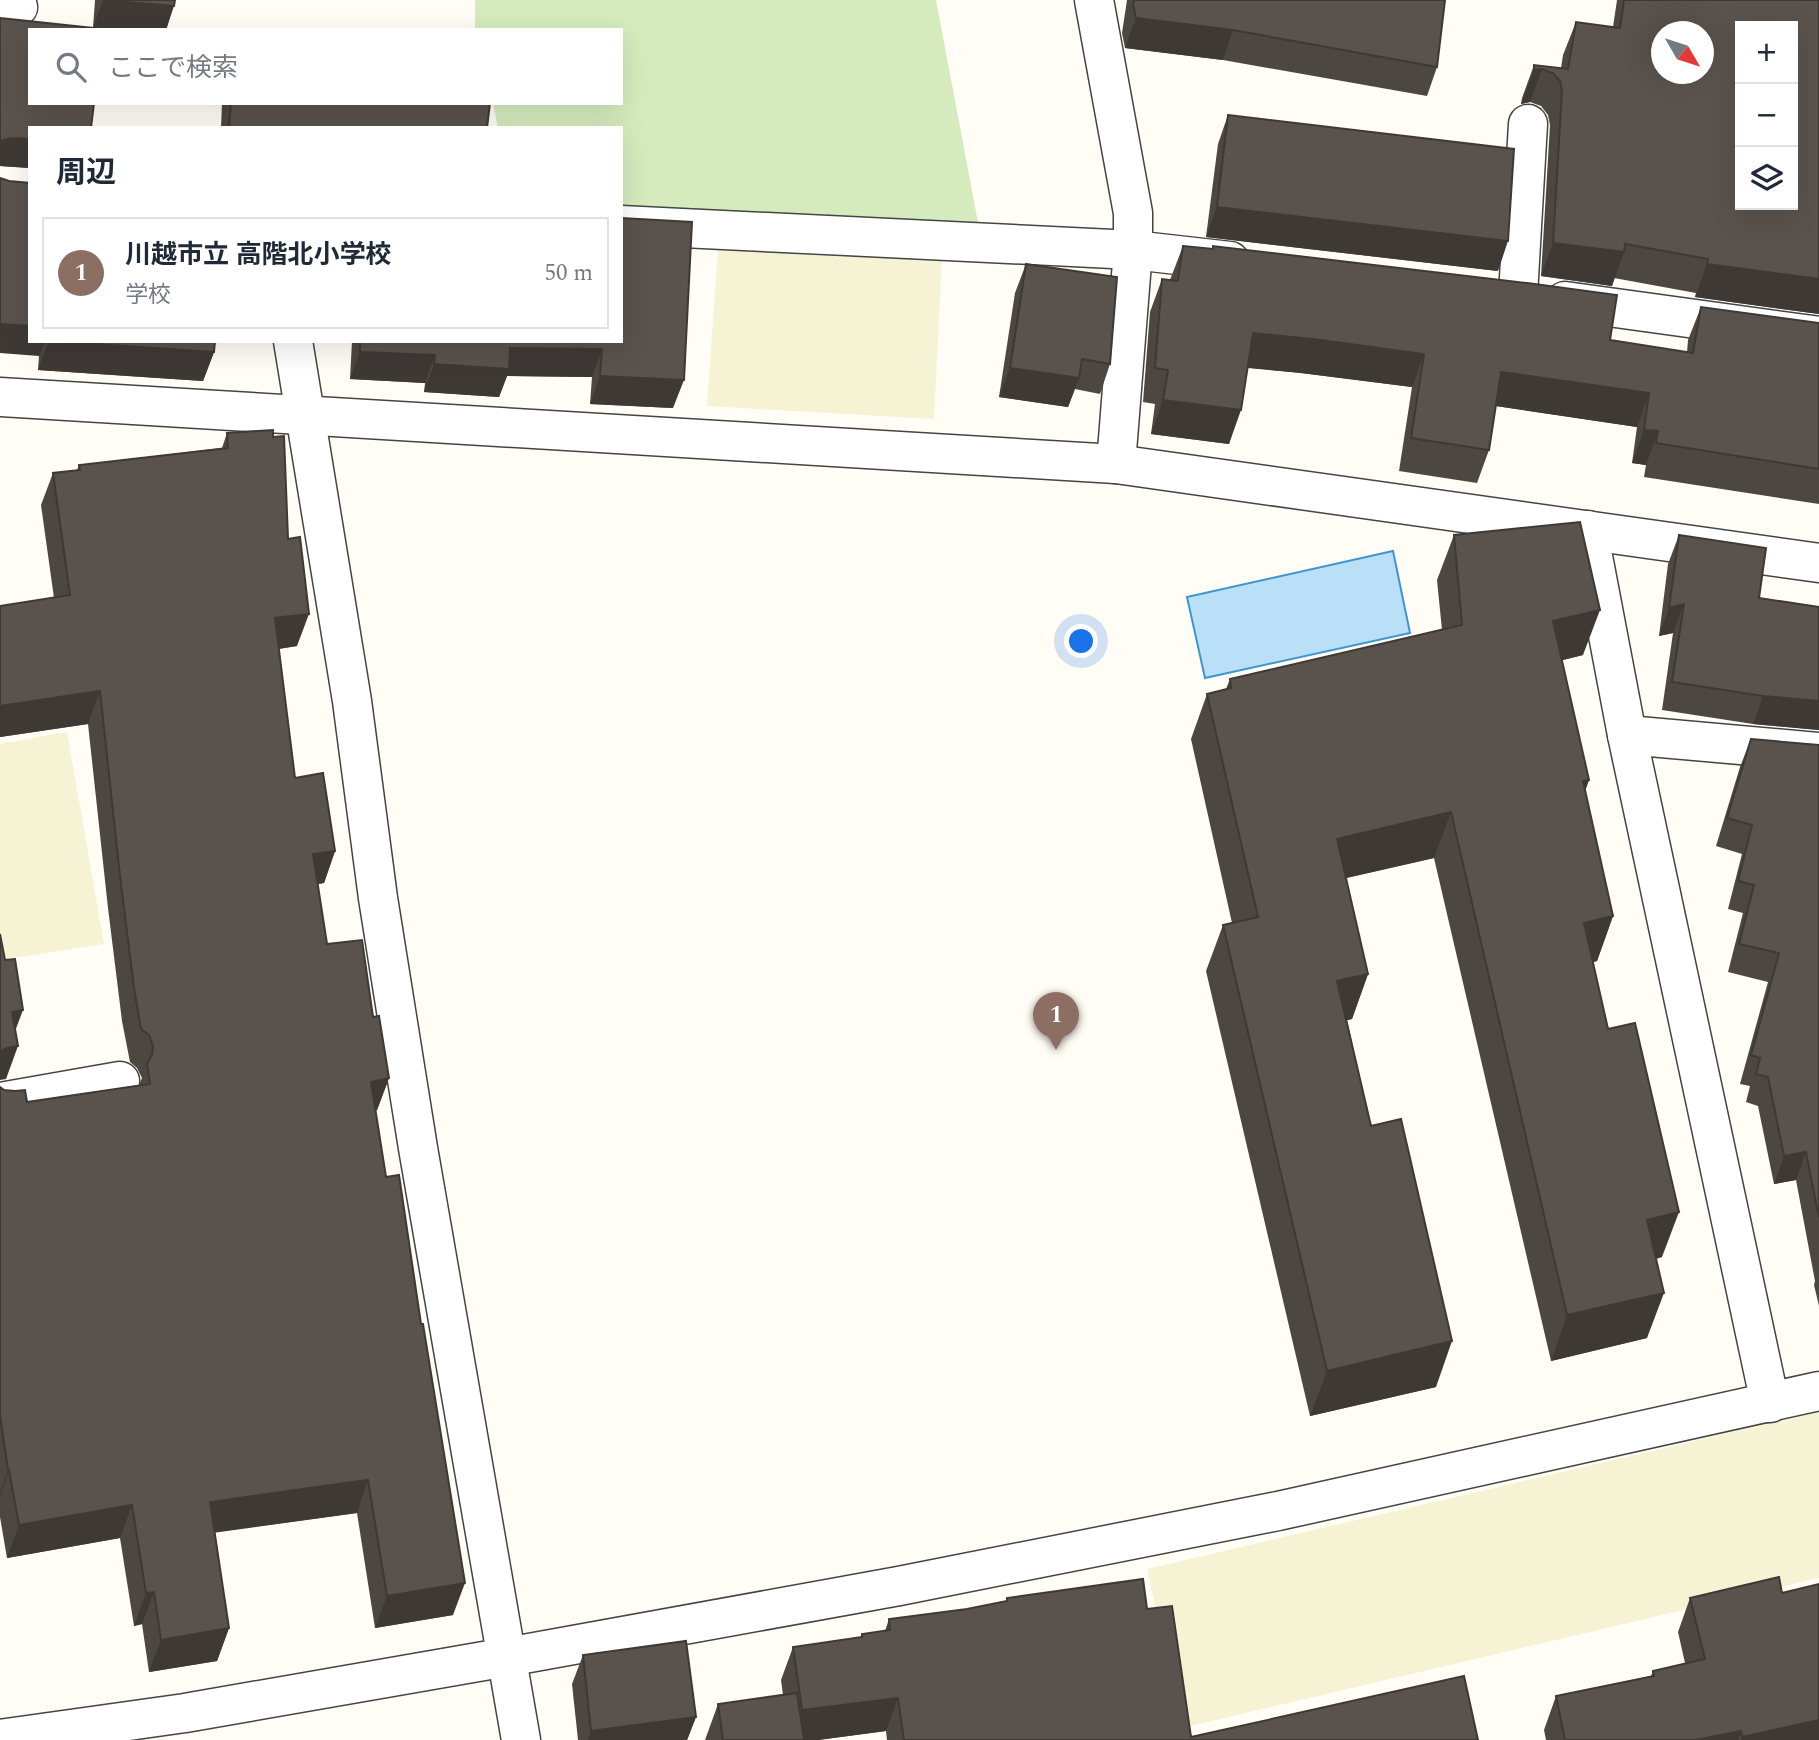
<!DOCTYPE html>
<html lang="ja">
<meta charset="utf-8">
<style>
:root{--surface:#fff;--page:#f6f6f7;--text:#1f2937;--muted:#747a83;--line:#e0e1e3;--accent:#c4262e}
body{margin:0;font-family:Spectral,"Noto Sans JP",serif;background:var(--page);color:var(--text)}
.controls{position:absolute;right:21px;top:21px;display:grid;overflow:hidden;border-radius:0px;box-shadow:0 7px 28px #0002}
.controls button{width:63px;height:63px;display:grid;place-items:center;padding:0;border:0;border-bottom:2px solid var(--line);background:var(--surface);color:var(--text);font:35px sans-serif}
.compass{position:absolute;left:1651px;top:21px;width:63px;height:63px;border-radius:50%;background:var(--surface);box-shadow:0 7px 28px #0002;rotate:129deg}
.you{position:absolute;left:1082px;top:642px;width:24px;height:24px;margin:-18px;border:5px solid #fff;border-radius:50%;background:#1a73e8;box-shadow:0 0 0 10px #1a73e833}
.badge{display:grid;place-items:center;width:46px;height:46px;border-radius:50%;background:var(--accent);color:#fff;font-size:23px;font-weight:700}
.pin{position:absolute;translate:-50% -58px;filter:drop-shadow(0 2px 4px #0008)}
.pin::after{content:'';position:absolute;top:37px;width:24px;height:21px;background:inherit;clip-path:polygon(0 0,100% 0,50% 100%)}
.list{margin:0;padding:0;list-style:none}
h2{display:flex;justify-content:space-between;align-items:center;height:91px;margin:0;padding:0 28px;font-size:30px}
h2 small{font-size:23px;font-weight:400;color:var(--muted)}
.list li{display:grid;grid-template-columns:46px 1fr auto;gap:21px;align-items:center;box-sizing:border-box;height:112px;margin:0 14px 14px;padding:0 14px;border:2px solid var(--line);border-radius:0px}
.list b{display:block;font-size:26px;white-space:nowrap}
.list p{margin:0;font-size:23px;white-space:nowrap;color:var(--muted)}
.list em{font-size:23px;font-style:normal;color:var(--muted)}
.icon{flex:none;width:38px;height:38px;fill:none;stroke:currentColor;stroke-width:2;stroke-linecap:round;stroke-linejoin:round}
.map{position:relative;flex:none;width:1819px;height:1740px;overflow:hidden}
.search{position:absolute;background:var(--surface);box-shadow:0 7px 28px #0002;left:28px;top:28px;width:595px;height:77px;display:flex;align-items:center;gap:18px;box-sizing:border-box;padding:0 24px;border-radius:0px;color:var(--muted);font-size:26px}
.panel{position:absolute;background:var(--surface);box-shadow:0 7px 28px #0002;left:28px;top:126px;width:595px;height:217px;border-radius:0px}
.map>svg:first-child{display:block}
</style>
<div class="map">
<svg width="1819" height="1740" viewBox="0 0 1819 1740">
<rect width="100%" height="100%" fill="#fffdf5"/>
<g fill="#f6f3d4">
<path d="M 718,250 L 942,258 L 934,419 L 707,406 Z"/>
<path d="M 67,732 L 104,944 L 0,960 L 0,744 Z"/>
<path d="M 1819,1412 L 1819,1578 L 1182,1728 L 1147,1569 Z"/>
</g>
<path fill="#d5ebbd" d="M 475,0 L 936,0 L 980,233 L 621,207 L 621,128 L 498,128 L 493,103 L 621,103 L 621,30 L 475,30 Z"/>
<path fill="#b9e0f7" stroke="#3f96cf" stroke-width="2" d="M 1393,551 L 1410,633 L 1205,678 L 1187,597 Z"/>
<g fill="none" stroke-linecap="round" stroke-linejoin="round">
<g stroke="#444" stroke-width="41">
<g id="minor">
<path d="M 1094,0 L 1133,213 L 1133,250 L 1116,464"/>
<path d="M 0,24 L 18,7 L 16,0"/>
<path d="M 621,225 L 1133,250 L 1230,261"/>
<path d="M 1518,295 L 1528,124"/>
<path d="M 1565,301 L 1819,336"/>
<path d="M 293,341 L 352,701 L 378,898 L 418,1148 L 521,1740"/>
<path d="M 0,397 L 1116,464 L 1819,563"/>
<path d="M 1588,530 L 1627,735 L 1770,1403"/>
<path d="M 1627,735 L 1819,752"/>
<path d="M 0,1102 L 120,1081"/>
<path d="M 0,1739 L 185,1713 L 507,1657 L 899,1586 L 1278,1511 L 1819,1391"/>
</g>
</g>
<use href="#minor" stroke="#fff" stroke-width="38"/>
</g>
<g fill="#4d4742">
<path d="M 95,0 L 175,0 L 166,30 L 30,30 L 30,168 L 0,166 L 0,18 L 93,28 Z"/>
<path d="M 1127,0 L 1445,0 L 1437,67 L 1427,96 L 1223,60 L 1125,48 L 1122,33 Z"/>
<path d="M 1617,0 L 1819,0 L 1819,314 L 1695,297 L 1696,293 L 1614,278 L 1612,286 L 1541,276 L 1550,125 L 1548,115 L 1541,106 L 1530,102 L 1521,104 L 1522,98 L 1534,65 L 1561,68 L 1563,55 L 1576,22 L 1613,27 Z"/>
<path d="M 222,103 L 490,103 L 487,128 L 221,128 Z"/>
<path d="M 1228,115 L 1498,271 L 1206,237 L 1218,144 Z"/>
<path d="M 1183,246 L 1212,249 L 1213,246 L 1610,340 L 1687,352 L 1688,340 L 1701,307 L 1819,323 L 1819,504 L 1644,477 L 1646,465 L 1632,463 L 1637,427 L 1496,406 L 1489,450 L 1477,483 L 1399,471 L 1412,387 L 1301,373 L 1248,368 L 1229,444 L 1151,434 L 1155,404 L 1143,402 L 1150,312 L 1162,279 L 1170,280 Z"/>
<path d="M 1026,264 L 1110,364 L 1100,394 L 1075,389 L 1068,407 L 999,397 L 1015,293 Z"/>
<path d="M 30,341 L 215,341 L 214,352 L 203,381 L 38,370 L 39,356 Z"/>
<path d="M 352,341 L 621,341 L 673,408 L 590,404 L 592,377 L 507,376 L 499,397 L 424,392 L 425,383 L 350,379 Z"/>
<path d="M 227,433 L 273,437 L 288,539 L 297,646 L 279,649 L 295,778 L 335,851 L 324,883 L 318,884 L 327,944 L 373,1017 L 389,1078 L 377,1110 L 375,1111 L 453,1615 L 375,1628 L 357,1513 L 215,1532 L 229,1628 L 217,1661 L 149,1672 L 142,1624 L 134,1626 L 120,1538 L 7,1558 L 0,1517 L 0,1087 L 27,1102 L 139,1085 L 142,1078 L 137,1068 L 130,1062 L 122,1021 L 108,908 L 88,724 L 0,737 L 0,606 L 54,598 L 41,505 L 53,473 L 77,470 L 79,465 L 222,448 Z"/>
<path d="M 1454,535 L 1583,655 L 1562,660 L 1589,780 L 1585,791 L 1613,916 L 1597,961 L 1593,962 L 1662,1257 L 1656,1259 L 1647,1338 L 1551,1361 L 1434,858 L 1346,878 L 1368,974 L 1352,1019 L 1347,1020 L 1371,1126 L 1436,1387 L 1310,1416 L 1206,971 L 1223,925 L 1232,923 L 1191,739 L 1207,694 L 1226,689 L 1230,679 L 1442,630 L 1437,580 Z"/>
<path d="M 1679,535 L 1759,598 L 1819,607 L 1819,730 L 1753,724 L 1662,710 L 1673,633 L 1659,636 L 1668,564 Z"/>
<path d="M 1751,739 L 1819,745 L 1819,1306 L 1814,1285 L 1815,1281 L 1796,1180 L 1774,1184 L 1758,1106 L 1746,1102 L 1750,1086 L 1740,1084 L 1768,982 L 1728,972 L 1743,913 L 1728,909 L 1742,854 L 1716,846 L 1740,767 Z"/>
<path d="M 1007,1598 L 1147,1609 L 1191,1737 L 1478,1740 L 887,1740 L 886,1731 L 818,1740 L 705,1740 L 718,1704 L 783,1695 L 781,1680 L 793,1647 L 861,1637 L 862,1634 L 885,1631 L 889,1619 L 967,1609 L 1006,1601 Z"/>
<path d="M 1690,1598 L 1819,1740 L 1546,1740 L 1544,1730 L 1556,1696 L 1651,1676 L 1653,1671 L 1685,1663 L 1678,1632 Z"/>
<path d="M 583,1655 L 696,1717 L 687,1740 L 578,1740 L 572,1684 Z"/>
</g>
<g fill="#3f3936">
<path d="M 103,1 L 174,6 L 166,30 L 92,30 Z"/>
<path d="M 1136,18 L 1233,30 L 1223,60 L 1125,48 Z"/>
<path d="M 1542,69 L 1530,102 L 1521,104 L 1534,70 Z"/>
<path d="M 11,138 L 30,139 L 30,168 L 0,166 L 0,141 Z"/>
<path d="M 1217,207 L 1508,241 L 1498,271 L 1206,237 Z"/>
<path d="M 1553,243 L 1624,252 L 1612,286 L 1541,276 Z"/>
<path d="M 1707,264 L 1819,279 L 1819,314 L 1695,297 Z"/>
<path d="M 0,324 L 30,326 L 30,341 L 45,341 L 39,356 L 0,353 Z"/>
<path d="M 1253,333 L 1313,339 L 1424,354 L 1412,387 L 1301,373 L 1241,367 Z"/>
<path d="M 49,341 L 214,352 L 203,381 L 38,370 Z"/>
<path d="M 510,348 L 602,349 L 592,377 L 507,376 L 499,397 L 424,392 L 434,364 Z"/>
<path d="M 360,352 L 435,355 L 425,383 L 350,379 Z"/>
<path d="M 1010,368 L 1079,378 L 1068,407 L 999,397 Z"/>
<path d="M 1501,372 L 1649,393 L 1637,427 L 1489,405 Z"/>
<path d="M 600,376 L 684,380 L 673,408 L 590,404 Z"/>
<path d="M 1163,400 L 1241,410 L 1229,444 L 1151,434 Z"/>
<path d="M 1644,430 L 1658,431 L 1646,465 L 1632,463 Z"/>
<path d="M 1684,604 L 1673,633 L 1659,636 L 1669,608 Z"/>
<path d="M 1600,610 L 1583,655 L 1536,667 L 1553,621 Z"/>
<path d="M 309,614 L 297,646 L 263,651 L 275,618 Z"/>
<path d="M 100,691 L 88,724 L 0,737 L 0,706 Z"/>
<path d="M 1763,696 L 1819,701 L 1819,730 L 1753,724 Z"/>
<path d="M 1589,780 L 1572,825 L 1583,781 Z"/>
<path d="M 1451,812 L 1434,858 L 1320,884 L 1337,839 Z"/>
<path d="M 335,851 L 324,883 L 302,886 L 313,854 Z"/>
<path d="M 1613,916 L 1597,961 L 1567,969 L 1584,923 Z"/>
<path d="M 1368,974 L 1352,1019 L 1321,1026 L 1337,981 Z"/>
<path d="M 23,1010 L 11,1042 L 12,1012 Z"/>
<path d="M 18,1046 L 6,1079 L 0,1080 L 0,1052 L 7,1048 Z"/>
<path d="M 389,1078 L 377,1110 L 359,1114 L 371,1082 Z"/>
<path d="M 1806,1152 L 1796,1180 L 1774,1184 L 1784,1156 Z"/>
<path d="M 1679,1212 L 1662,1257 L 1630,1265 L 1647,1220 Z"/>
<path d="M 1664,1293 L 1647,1338 L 1551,1361 L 1567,1315 Z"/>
<path d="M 1452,1341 L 1436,1387 L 1310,1416 L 1327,1371 Z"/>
<path d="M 8,1470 L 9,1470 L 0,1496 L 0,1492 Z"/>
<path d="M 368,1480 L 357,1513 L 198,1535 L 210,1502 Z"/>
<path d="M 132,1505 L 120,1538 L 7,1558 L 19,1525 Z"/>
<path d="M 465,1583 L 453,1615 L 375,1628 L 387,1596 Z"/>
<path d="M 154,1592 L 142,1624 L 134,1626 L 146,1593 Z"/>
<path d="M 229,1628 L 217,1661 L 149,1672 L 161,1640 Z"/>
<path d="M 898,1698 L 886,1731 L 818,1740 L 791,1740 L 802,1710 Z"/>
<path d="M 696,1717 L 687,1740 L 588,1740 L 591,1731 Z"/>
<path d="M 1819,1720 L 1819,1740 L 1741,1740 L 1742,1737 Z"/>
<path d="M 1741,1731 L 1738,1740 L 1696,1740 Z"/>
</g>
<g fill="#5a524d" stroke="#3f3936" stroke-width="2" fill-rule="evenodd">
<path d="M 103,0 L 175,0 L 174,6 Z"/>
<path d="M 1134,0 L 1445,0 L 1437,67 L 1233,30 L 1136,18 L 1133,4 Z"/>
<path d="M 1624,0 L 1819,0 L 1819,279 L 1707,264 L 1708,259 L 1625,244 L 1624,252 L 1553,243 L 1562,91 L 1560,81 L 1553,73 L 1542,69 L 1534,70 L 1534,65 L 1568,69 L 1576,22 L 1620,28 ZM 1740,26 L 1793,26 L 1793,205 L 1740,205 ZM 1662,32 L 1704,32 L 1704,74 L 1662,74 Z"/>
<path d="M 0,18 L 102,29 L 102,30 L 30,30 L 30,103 L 94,103 L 91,128 L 30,128 L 30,139 L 11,138 L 0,141 Z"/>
<path d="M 231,103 L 490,103 L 487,128 L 229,128 Z"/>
<path d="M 1228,115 L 1514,149 L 1508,241 L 1217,207 Z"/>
<path d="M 0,178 L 9,181 L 30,183 L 30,326 L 0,324 Z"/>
<path d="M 621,218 L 692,222 L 684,380 L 600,376 L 602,349 L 510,348 L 509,369 L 434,364 L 435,355 L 360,352 L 360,341 L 621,341 Z"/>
<path d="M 1183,246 L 1213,249 L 1213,246 L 1527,283 L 1617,295 L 1610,340 L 1693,353 L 1701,307 L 1819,323 L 1819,469 L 1656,443 L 1658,431 L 1644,430 L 1649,393 L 1501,372 L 1489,450 L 1411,438 L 1424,354 L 1313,339 L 1253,333 L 1241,410 L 1163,400 L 1168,370 L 1155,368 L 1162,279 L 1178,281 Z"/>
<path d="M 1026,264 L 1117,277 L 1110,364 L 1082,359 L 1079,378 L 1010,368 Z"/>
<path d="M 51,341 L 215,341 L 214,352 Z"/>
<path d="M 273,430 L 273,437 L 284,436 L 288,539 L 300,537 L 309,614 L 275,618 L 295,778 L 323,773 L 335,851 L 313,854 L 327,944 L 362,940 L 373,1017 L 379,1016 L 389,1078 L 371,1082 L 386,1177 L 399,1175 L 421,1324 L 423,1324 L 465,1583 L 387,1596 L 368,1480 L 210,1502 L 229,1628 L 161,1640 L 154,1592 L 146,1593 L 132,1505 L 19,1525 L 9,1470 L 8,1470 L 0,1415 L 0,1087 L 4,1090 L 15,1091 L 25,1090 L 27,1102 L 150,1084 L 147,1064 L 152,1055 L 153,1046 L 149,1035 L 141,1029 L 134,988 L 120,876 L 100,691 L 0,706 L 0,606 L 70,595 L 53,473 L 80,470 L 79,465 L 228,448 L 227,433 Z"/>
<path d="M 1580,522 L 1600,610 L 1553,621 L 1589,780 L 1583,781 L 1613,916 L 1584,923 L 1608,1029 L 1635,1023 L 1679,1212 L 1647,1220 L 1664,1293 L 1567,1315 L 1451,812 L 1337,839 L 1368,974 L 1337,981 L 1371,1126 L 1401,1119 L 1452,1341 L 1327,1371 L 1223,925 L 1258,917 L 1207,694 L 1231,688 L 1230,679 L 1462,625 L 1454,535 Z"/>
<path d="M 1679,535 L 1766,548 L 1759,598 L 1819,607 L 1819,701 L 1763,696 L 1672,682 L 1684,604 L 1669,608 Z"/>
<path d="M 1751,739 L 1819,745 L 1819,1218 L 1806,1152 L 1784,1156 L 1768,1077 L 1756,1074 L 1760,1058 L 1751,1055 L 1779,953 L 1739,944 L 1754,885 L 1738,881 L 1752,825 L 1727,818 Z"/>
<path d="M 0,934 L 5,960 L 15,959 L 23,1010 L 12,1012 L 18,1046 L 7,1048 L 0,1052 Z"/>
<path d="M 1779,1577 L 1782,1593 L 1819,1584 L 1819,1720 L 1742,1737 L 1741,1731 L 1696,1740 L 1565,1740 L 1556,1696 L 1654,1676 L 1653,1671 L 1705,1659 L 1690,1598 Z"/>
<path d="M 1143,1579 L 1147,1609 L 1172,1606 L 1191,1737 L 1464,1676 L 1478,1740 L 904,1740 L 898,1698 L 802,1710 L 793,1647 L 862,1637 L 862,1634 L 890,1630 L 889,1619 L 967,1609 L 1007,1601 L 1007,1598 Z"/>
<path d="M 686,1641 L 696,1717 L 591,1731 L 583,1655 Z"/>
<path d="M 797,1693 L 804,1740 L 723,1740 L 718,1704 Z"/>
</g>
</svg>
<div class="controls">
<button>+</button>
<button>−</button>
<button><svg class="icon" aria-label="layers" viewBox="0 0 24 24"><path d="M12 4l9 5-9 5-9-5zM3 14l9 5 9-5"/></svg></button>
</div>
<svg class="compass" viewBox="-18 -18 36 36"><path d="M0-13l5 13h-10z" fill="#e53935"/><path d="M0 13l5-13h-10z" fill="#747a83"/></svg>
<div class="you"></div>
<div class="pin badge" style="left:1056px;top:1050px;background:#8d6e63">1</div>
<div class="search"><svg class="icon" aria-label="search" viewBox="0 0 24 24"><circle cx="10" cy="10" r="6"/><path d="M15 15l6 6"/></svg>ここで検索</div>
<section class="panel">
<h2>周辺<small></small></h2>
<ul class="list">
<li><span class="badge" style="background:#8d6e63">1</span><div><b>川越市立 高階北小学校</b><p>学校</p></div><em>50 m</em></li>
</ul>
</section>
</div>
